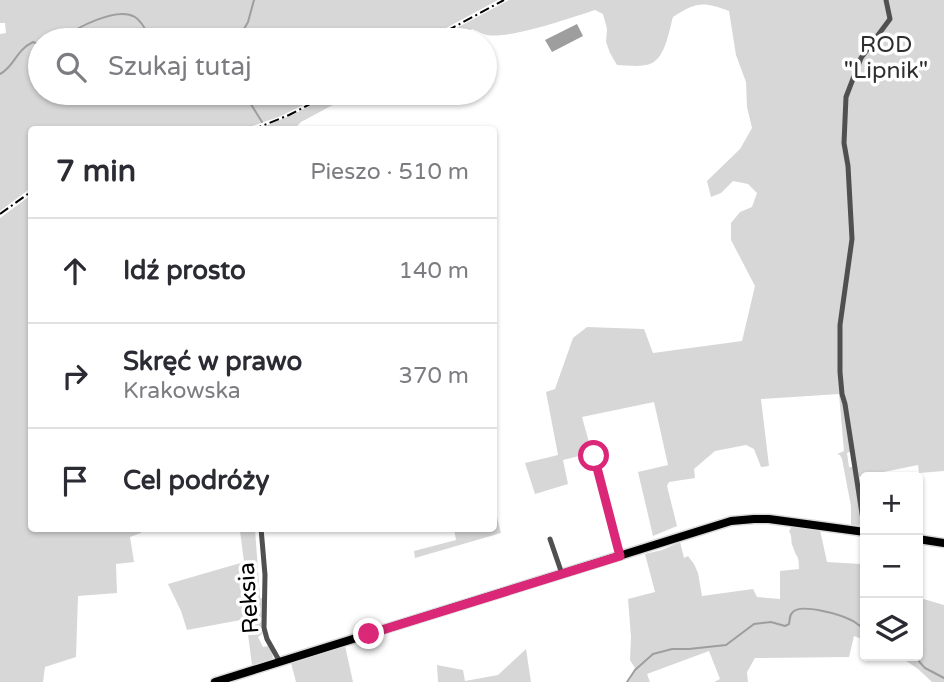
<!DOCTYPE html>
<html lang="pl">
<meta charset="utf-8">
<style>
:root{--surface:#fff;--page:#f7f7f7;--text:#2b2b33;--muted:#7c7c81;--line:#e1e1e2}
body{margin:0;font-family:"Varela Round",sans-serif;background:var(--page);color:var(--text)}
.controls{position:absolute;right:21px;bottom:21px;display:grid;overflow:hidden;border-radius:7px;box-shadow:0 2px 5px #0004}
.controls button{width:63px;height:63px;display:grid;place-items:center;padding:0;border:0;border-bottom:2px solid var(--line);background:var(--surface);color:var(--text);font:35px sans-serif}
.stop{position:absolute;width:21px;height:21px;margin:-16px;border:5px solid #db2777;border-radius:50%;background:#fff}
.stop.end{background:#db2777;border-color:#fff;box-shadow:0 2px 7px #0008}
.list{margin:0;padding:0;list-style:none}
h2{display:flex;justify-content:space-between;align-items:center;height:91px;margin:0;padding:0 28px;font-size:30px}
h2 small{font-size:23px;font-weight:400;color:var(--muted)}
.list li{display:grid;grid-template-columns:46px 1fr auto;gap:21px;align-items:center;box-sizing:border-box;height:105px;padding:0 28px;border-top:2px solid var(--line)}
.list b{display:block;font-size:26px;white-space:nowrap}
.list p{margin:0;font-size:23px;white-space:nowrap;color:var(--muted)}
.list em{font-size:23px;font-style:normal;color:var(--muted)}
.icon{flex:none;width:38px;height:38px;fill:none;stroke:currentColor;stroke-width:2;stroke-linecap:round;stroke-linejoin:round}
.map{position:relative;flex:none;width:944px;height:682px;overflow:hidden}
.search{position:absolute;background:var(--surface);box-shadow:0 2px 5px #0004;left:28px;top:28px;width:469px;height:77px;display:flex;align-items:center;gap:18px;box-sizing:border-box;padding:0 24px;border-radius:38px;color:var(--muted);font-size:26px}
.panel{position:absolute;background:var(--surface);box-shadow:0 2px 5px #0004;left:28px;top:126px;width:469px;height:406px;border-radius:7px}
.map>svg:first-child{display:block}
</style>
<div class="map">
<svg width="944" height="682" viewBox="0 0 944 682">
<rect width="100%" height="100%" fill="#fff"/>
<g fill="#d7d7d7">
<path d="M 0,0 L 498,0 L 424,40 L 40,40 L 40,93 L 327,93 L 281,116 L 244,129 L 32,130 L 31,188 L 0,211 L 0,34 L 6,33 L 5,23 L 0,23 Z"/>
<path d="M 509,0 L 944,0 L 944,471 L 919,473 L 918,465 L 859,477 L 850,452 L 847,453 L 849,467 L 853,467 L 861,519 L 859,527 L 851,525 L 851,506 L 842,459 L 840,455 L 837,454 L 844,451 L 839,394 L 761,399 L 769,466 L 761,467 L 754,449 L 746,445 L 715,451 L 694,469 L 695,478 L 669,482 L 667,486 L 677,526 L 653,536 L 638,472 L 668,465 L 654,402 L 582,417 L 592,453 L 563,460 L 568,484 L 535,494 L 525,463 L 558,455 L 546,392 L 555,389 L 573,338 L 587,327 L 644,329 L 653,353 L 742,341 L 755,286 L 731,240 L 731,223 L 740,212 L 752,207 L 757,193 L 748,184 L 733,181 L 721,193 L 711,197 L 707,181 L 740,149 L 752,128 L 747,107 L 746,82 L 736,55 L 729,11 C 703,1 696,2 673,17 C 669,30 666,56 652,63 C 642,68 627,65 617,65 L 610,53 L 606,42 L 607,29 L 603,14 L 595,10 C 570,18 511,39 487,35 C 482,34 476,30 472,29 L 450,40 L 434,40 Z"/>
<path d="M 335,93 L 355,93 L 301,122 L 294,129 L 258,129 L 294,114 Z"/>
<path d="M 31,195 L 32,528 L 140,528 L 141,533 L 130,537 L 134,562 L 116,564 L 117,593 L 78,596 L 76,657 L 45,667 L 43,682 L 0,682 L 0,218 Z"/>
<path d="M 494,505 L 501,533 L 415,558 L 414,551 L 456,540 L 454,529 L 494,528 Z"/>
<path d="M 792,526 L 820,530 L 827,562 L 861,564 L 865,560 L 865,640 L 854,636 L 849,657 L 755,658 L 747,672 L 748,682 L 714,682 L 720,679 L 709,651 L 647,674 L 650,682 L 626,682 L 630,680 L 635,668 L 630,660 L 631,637 L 628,599 L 655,592 L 645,554 L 662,550 L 680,542 L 684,558 L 688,556 L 694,564 L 698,573 L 702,596 L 753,589 L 757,597 L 780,599 L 780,571 L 799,569 C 799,553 797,560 793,547 C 790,541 793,537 789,531 Z"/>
<path d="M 251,529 L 255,529 L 260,598 L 262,598 L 262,634 L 258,637 L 263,647 L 268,646 L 272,653 L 273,657 L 271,660 L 252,665 L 246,619 L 187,630 L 181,611 L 168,584 L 244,562 L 240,531 Z"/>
<path d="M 918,589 L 920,598 L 944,605 L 944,682 L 932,682 L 918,669 L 899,656 L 918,656 Z"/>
<path d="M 345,646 L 353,682 L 296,682 L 291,663 Z"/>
<path d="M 526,649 L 531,682 L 438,682 L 437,665 L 463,670 L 465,681 L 498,675 Z"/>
</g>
<path fill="#9e9e9e" d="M 577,24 L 583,36 L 552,52 L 545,40 Z"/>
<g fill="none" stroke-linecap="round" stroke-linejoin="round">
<g stroke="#9e9e9e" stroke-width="2">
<path d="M 61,40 C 75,28 117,6 135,17 C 144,23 146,32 151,40"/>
<path d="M 159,40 L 162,33 L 169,30 L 190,40"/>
<path d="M 228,40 L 240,36 L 248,22 L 254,0"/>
<path d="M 0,74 C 15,66 15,51 33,42 L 40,45"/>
<path d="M 257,93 L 249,101 L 262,122"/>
<path d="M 914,656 L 925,668 L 944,678"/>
<path d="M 627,682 L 635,670 L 653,654 L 672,649 L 689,649 L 726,645 L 754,624 L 771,622 L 785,626 L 789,624 C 790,620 789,616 792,613 C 799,602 841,615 851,620 C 856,622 860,627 865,629"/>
</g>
<g stroke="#dbdbdb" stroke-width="11">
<g id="primary">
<path d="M 918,539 L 944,543"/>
<path d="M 215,682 L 731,521 L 754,519 L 769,519 L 865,532"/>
</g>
</g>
<g stroke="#505050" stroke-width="5">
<path d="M 593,451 L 620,556"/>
<path d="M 261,528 L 265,575 L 264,628 L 267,639 L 280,662"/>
<path d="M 863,532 L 863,520 L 845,404 L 842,394 L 840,372 L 840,325 L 852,239 L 848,166 L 844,143 L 846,97 L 861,58 L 890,19 L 886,0"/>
<path d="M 550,539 L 562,574"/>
</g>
<use href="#primary" stroke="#000" stroke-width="8"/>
<g stroke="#000" stroke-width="2" stroke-dasharray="10 3.5 2 3.5" stroke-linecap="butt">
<path d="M 430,40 L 504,0"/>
<path d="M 252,130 L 289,115 L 332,93"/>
<path d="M 0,214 L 32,191"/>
</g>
</g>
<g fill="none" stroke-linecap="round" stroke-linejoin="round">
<path stroke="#db2777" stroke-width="9" d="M 369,634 L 620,556 L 594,456"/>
</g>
<g text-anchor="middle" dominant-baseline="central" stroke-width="7" stroke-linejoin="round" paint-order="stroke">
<g font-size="23" fill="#2e2e2e" stroke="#fff">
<text x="886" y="45">ROD<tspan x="886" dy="26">"Lipnik"</tspan></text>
</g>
<g font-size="23" fill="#000" stroke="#fff">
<text transform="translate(249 598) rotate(-94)">Reksia</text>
</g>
</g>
</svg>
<div class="controls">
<button>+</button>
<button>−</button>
<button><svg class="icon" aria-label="layers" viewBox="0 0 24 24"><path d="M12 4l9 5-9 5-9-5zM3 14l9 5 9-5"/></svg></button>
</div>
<div class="stop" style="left:594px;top:456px"></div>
<div class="stop end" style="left:369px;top:634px"></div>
<div class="search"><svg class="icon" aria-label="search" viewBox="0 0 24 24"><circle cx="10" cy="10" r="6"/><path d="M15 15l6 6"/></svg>Szukaj tutaj</div>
<section class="panel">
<h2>7 min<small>Pieszo · 510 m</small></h2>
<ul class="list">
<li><svg class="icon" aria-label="ahead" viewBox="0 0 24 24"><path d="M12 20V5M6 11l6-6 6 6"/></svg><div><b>Idź prosto</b></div><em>140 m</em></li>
<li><svg class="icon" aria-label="right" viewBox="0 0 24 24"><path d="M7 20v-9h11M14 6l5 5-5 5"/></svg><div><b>Skręć w prawo</b><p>Krakowska</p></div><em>370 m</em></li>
<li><svg class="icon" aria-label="arrive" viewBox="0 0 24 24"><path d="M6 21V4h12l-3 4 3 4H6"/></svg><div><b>Cel podróży</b></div></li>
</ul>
</section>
</div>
